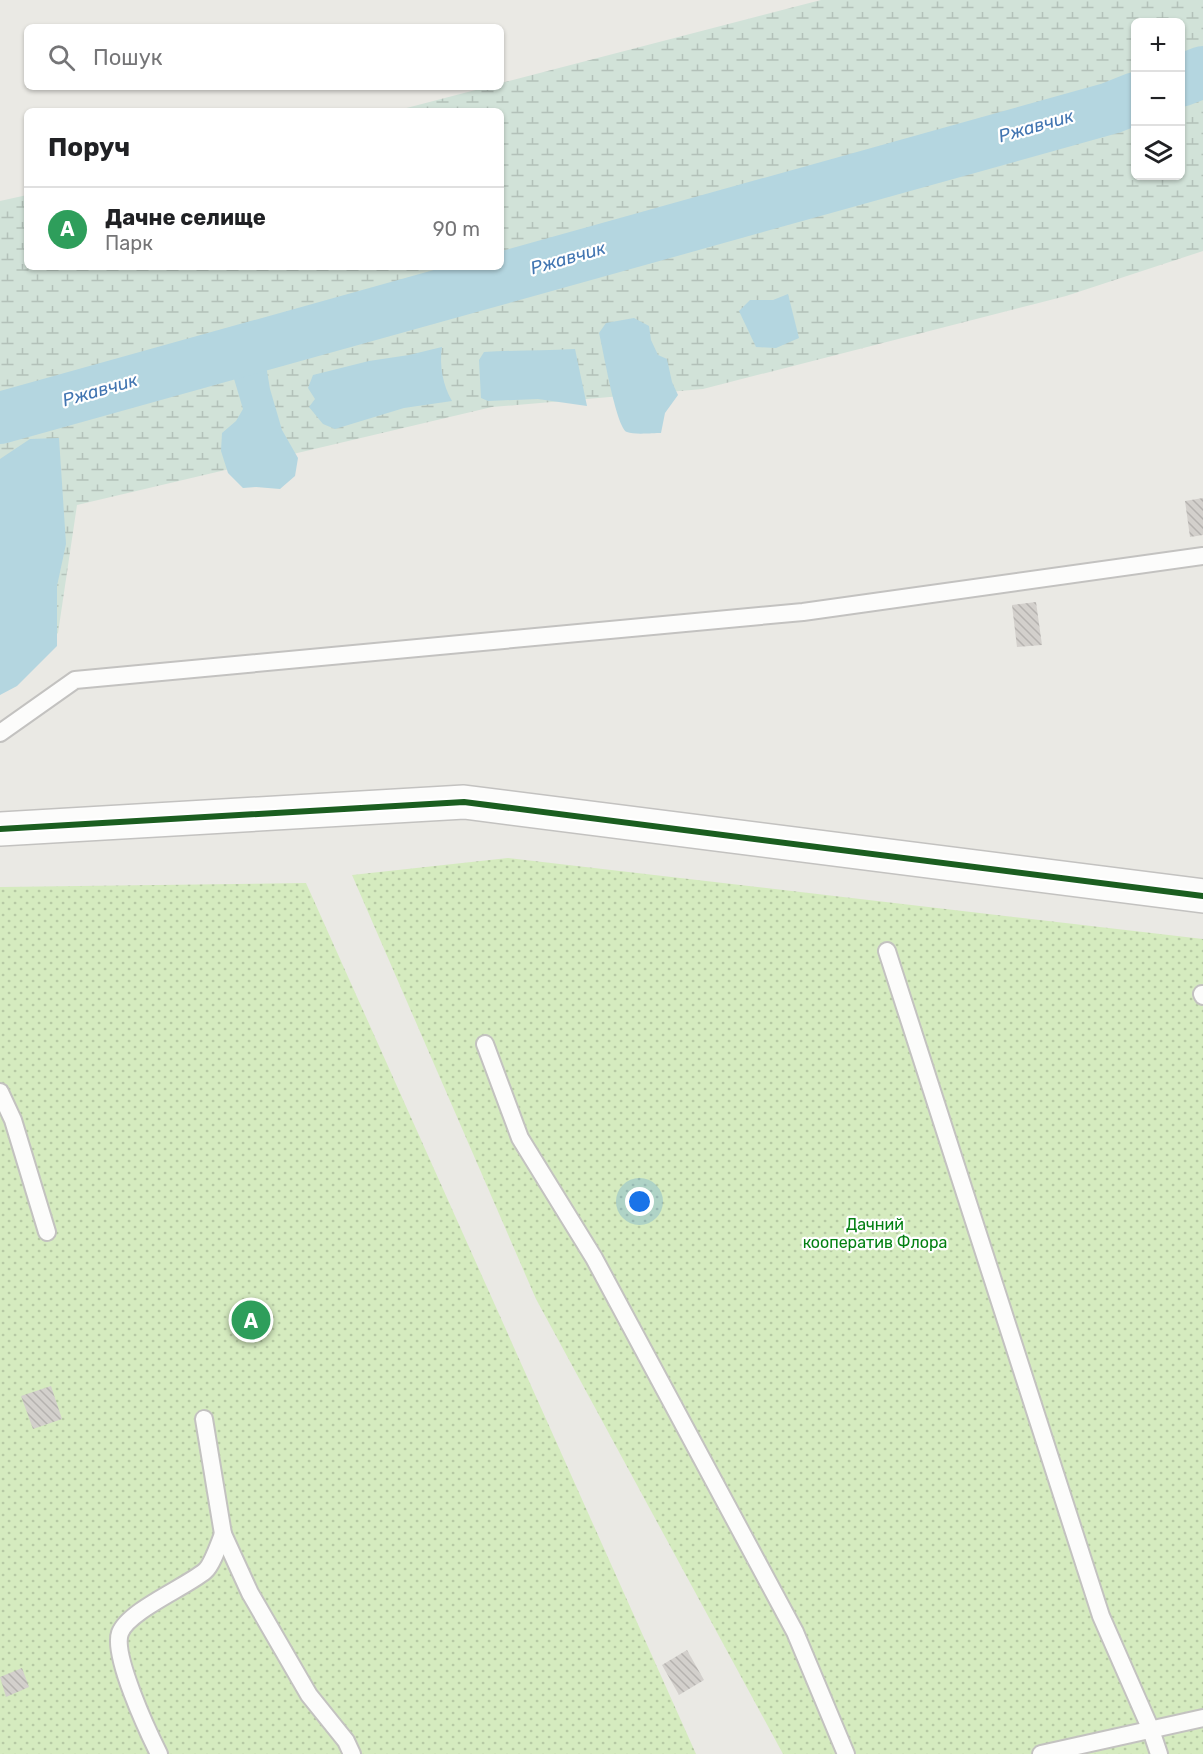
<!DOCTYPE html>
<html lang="uk">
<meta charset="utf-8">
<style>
:root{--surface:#fff;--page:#f6f6f6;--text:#202124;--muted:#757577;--line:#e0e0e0;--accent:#646462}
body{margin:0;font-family:Rubik,sans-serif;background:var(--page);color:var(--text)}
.controls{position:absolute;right:18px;top:18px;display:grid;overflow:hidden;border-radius:9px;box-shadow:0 2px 4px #0004}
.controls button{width:54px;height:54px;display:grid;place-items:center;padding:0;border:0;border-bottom:2px solid var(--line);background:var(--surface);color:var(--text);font:30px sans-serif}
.you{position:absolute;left:640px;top:1202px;width:21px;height:21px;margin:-15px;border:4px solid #fff;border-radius:50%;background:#1a73e8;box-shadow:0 0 0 9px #1a73e833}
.badge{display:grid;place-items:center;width:39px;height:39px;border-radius:50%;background:var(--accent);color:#fff;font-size:20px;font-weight:700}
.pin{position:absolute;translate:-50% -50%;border:3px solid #fff;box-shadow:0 2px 6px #0006}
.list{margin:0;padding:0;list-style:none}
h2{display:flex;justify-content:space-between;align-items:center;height:78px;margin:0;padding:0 24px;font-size:26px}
h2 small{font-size:20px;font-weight:400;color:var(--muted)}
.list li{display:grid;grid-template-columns:39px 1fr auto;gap:18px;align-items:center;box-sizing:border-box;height:84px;padding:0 24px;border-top:2px solid var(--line)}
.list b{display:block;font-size:22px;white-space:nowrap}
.list p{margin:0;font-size:20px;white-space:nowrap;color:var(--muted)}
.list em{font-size:20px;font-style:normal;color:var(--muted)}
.icon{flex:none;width:33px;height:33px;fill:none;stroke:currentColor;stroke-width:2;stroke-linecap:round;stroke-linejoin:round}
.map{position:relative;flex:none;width:1203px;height:1754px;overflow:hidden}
.search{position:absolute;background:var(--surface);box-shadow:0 2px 4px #0004;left:24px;top:24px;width:480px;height:66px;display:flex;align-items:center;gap:15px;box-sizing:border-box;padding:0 21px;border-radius:9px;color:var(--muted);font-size:22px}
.panel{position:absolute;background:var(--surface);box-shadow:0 2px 4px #0004;left:24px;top:108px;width:480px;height:162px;border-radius:9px}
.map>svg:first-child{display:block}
</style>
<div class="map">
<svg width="1203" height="1754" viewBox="0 0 1203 1754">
<defs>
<pattern id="wetland-marsh" width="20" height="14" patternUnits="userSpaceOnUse" patternTransform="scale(1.5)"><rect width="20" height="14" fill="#d1e2d8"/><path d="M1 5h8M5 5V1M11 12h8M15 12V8" fill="none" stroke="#b3c1b9"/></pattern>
<pattern id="garden-dots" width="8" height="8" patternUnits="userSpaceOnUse" patternTransform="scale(1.5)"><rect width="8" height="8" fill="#d5ebbf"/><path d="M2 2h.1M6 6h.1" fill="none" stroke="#b6c9a4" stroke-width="1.8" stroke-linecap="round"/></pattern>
<pattern id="building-back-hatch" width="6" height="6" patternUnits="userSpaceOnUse" patternTransform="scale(1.5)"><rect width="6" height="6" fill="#d3d0cc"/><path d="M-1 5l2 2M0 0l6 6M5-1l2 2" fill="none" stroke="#b5b2af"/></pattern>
</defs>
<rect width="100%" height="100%" fill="#eae9e4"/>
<path fill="url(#wetland-marsh)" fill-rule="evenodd" d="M 821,0 L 1203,0 L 1203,251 L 1066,296 L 703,389 L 492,407 L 77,505 L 58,633 L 0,681 L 0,201 L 27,195 L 27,267 L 501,267 L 501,111 L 395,111 L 487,87 L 501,87 L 501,83 ZM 1136,22 L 1180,22 L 1180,176 L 1136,176 Z"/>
<g fill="url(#garden-dots)">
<path d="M 508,858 L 1203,939 L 1203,1754 L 783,1754 L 536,1299 L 352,875 Z"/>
<path d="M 306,883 L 696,1754 L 0,1754 L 0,887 Z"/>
</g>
<g fill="#b4d6e0">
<path d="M 788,294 L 799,338 L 776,348 L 756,347 L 739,311 L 750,300 L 773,300 Z"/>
<path d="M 634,318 L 649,326 L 651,340 L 658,355 L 667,359 L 672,382 L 678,395 L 665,413 L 661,433 C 653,433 634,435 627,432 C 616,428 603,348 599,333 L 606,323 Z"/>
<path d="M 442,347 C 439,365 443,386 452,401 L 404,408 L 335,429 L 323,424 L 309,407 L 315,399 L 308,388 L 313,375 L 369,361 L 409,355 Z"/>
<path d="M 238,348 L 259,350 L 265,359 L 270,389 L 282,430 L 298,458 L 295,476 L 280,489 L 256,487 L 243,488 L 228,473 L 221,451 L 222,433 L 236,421 L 243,409 L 232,372 L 230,353 Z"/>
<path d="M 575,349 L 587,406 L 538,399 L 488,401 L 481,398 L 479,360 L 484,352 C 514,350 544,351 575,349 Z"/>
<path d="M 59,438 L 66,544 L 57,586 L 57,646 L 17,686 L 0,695 L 0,459 L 30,439 Z"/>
</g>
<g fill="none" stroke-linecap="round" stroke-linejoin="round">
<g stroke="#b4d6e0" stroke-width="52">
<path d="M 1180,81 L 1203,72"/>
<path d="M 0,418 L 1111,108 L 1136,98"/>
</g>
</g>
<g fill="url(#building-back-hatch)">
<path d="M 1203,498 L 1203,535 L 1190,537 L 1185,501 Z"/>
<path d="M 1036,602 L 1042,645 L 1017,647 L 1012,605 Z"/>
<path d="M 51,1386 L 62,1419 L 33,1429 L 21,1396 Z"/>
<path d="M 687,1650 L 704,1680 L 679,1695 L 662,1665 Z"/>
<path d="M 22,1668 L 29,1687 L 6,1697 L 0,1677 Z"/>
</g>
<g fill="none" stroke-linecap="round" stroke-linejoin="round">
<g stroke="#c3c2c0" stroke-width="20">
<g id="service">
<path d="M 0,733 L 75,680 L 803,612 L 1203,556"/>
<path d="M 887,951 L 1101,1616 L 1151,1730 L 1159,1754"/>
<path d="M 1202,994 L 1203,996"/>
<path d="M 485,1044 L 520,1138 L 594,1258 L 795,1632 L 846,1754"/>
<path d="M 0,1092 L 13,1120 L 47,1232"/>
<path d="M 204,1419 L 223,1534 L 250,1593 L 309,1695 L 346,1741 L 352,1754"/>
<path d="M 159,1754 C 148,1732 112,1655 120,1633 C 128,1611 186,1587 205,1571 C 212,1565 219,1544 223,1534"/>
<path d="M 1041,1754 L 1203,1718"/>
</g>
</g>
<g stroke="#c3c2c0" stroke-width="36">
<path id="minor" d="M 0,829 L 464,802 L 1203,896"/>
</g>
<use href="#service" stroke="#fcfcfb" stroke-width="16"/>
<use href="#minor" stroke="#fcfcfb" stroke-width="33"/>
<g stroke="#fff" stroke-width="10">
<path id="cycleway" d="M 0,829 L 464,802 L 1203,896"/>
</g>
<use href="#cycleway" stroke="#1b5e20" stroke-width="6"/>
</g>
<g text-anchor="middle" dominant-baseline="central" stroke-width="4.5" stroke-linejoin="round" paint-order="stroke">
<g font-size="16" fill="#038012" stroke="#fff">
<text x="875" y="1224">Дачний<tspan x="875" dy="18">кооператив Флора</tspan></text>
</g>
<g font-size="18" font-style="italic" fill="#4275b1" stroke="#fff">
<text transform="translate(1036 126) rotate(-16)">Ржавчик</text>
<text transform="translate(568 258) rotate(-16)">Ржавчик</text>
<text transform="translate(100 390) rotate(-16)">Ржавчик</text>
</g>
</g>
</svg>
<div class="controls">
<button>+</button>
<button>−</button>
<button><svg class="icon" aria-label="layers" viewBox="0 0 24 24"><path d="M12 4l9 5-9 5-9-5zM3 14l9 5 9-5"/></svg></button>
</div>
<div class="you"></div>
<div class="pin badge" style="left:251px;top:1320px;background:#2e9e5b">A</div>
<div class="search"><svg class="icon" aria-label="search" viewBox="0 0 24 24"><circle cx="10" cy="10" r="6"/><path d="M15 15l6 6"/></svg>Пошук</div>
<section class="panel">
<h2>Поруч<small></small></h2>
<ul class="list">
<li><span class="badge" style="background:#2e9e5b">A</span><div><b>Дачне селище</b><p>Парк</p></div><em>90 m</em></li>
</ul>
</section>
</div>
